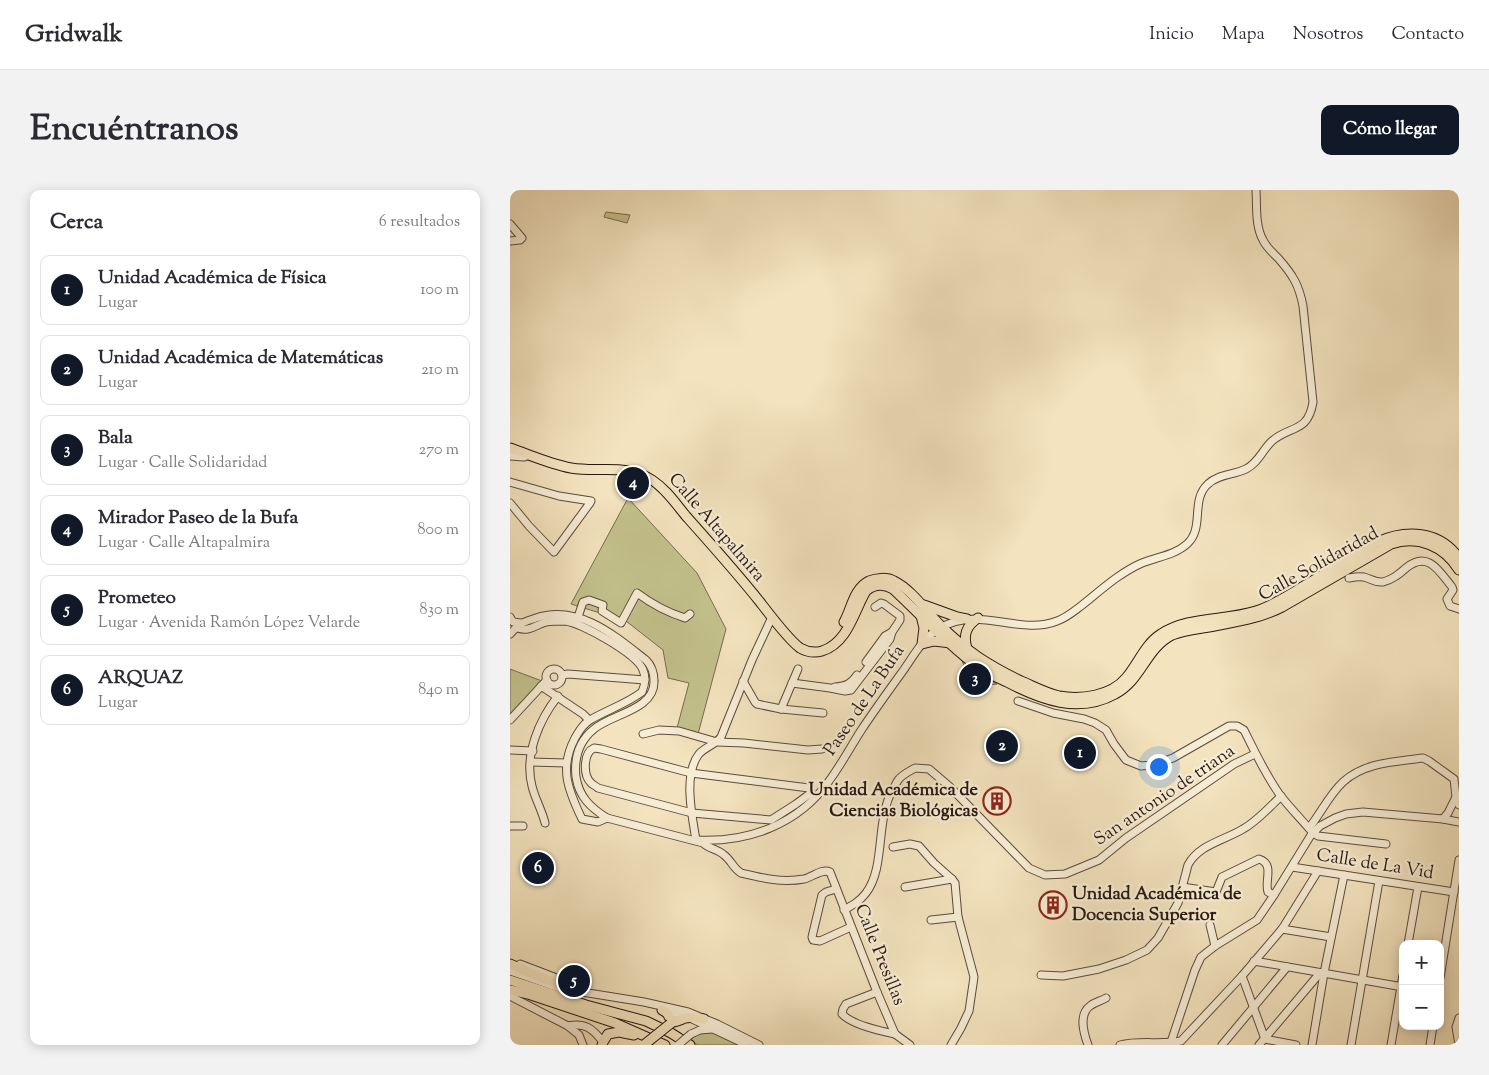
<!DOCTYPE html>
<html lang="es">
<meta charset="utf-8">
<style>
:root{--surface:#fff;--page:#f2f2f3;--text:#2b2b33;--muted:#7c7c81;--line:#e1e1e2;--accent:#111827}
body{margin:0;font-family:"Sorts Mill Goudy",serif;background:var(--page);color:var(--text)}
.controls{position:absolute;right:15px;bottom:15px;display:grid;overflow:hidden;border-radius:10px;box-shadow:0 2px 12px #0003}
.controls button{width:45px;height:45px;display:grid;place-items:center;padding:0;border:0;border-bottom:1px solid var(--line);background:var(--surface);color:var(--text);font:25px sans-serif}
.you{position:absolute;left:648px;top:576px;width:18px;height:18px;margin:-12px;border:4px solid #fff;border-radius:50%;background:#1a73e8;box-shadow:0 0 0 8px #1a73e833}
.badge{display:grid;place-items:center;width:32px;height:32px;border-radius:50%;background:var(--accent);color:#fff;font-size:16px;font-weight:700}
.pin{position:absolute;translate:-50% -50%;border:2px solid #fff;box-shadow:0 1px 5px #0006}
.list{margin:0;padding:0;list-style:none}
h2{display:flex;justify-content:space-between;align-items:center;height:65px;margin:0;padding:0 20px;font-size:21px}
h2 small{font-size:16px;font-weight:400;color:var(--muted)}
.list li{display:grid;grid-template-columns:32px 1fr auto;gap:15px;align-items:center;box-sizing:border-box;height:70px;margin:0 10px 10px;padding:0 10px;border:1px solid var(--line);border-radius:10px}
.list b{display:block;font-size:19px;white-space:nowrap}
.list p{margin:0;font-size:16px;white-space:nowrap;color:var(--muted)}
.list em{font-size:16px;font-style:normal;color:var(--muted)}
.map{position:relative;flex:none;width:949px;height:855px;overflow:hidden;border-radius:10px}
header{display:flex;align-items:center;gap:30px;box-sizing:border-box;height:70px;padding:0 25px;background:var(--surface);border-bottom:1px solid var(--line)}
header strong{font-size:24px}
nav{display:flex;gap:28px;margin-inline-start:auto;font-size:18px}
.intro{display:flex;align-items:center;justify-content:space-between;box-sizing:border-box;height:120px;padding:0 30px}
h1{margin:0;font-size:35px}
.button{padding:12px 22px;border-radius:10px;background:var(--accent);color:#fff;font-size:18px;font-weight:700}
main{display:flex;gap:30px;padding:0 30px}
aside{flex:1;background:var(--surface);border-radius:10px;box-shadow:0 2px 12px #0003}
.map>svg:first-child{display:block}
</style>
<header>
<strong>Gridwalk</strong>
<nav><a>Inicio</a><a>Mapa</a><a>Nosotros</a><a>Contacto</a></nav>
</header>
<div class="intro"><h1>Encuéntranos</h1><a class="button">Cómo llegar</a></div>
<main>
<aside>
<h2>Cerca<small>6 resultados</small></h2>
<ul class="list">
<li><span class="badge">1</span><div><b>Unidad Académica de Física</b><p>Lugar</p></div><em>100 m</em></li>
<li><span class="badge">2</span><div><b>Unidad Académica de Matemáticas</b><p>Lugar</p></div><em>210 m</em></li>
<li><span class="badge">3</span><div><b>Bala</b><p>Lugar · Calle Solidaridad</p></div><em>270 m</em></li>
<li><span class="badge">4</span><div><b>Mirador Paseo de la Bufa</b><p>Lugar · Calle Altapalmira</p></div><em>800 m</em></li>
<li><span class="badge">5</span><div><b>Prometeo</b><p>Lugar · Avenida Ramón López Velarde</p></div><em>830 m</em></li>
<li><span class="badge">6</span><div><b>ARQUAZ</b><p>Lugar</p></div><em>840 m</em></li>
</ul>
</aside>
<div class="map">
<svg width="949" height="855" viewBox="0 0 949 855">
<rect width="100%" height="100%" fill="#f3e3be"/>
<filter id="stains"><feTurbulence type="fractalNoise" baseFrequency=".004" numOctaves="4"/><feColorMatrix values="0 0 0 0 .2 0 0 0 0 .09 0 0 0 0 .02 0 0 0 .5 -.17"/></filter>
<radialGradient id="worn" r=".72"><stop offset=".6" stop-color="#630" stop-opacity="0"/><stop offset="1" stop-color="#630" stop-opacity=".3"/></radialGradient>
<g fill="#c3c18c" stroke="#766c4e">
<path d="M 96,22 L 120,25 L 117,33 L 94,27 Z"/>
<path d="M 118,308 L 187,383 L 216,439 L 188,544 L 167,538 L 179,493 L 158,488 L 153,460 L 116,431 L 113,437 L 90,423 L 61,414 Z"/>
<path d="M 452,470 C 463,481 473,487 487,494 C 460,497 460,495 452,470 Z"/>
<path d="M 0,479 L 32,491 L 0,526 Z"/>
<path d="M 203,842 L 231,855 L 188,855 L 180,850 L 188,844 Z"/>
</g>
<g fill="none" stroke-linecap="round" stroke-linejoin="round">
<g stroke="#5b4b3c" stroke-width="9">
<g id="minor">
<path d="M 0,34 L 12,48 L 10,50 L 0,51"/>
<path d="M 0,266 L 14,267 L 19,265"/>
<path d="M 0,292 L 49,306 L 81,311 L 80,313 L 44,362 L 19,336 L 0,313"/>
<path d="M 839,388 C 844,387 849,386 854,387 C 862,389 865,393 873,392 C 883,389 888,385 896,378 C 918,360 929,381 942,397 L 943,400 L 937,409 L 940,416 L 949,419"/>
<path d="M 0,427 L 3,432 L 11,433"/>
<path d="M 68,427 L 73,412 L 79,410 L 93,415 L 92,421 L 111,433 L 127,403 C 143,415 156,422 175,428 L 180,424"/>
<path d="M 7,438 C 20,442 23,436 36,432 C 42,431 49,431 55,431 C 72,433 127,464 133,480 C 136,487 135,495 132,502 C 116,514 97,520 80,530 C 73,534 69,541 65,548 C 49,578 58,600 72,629 L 88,632 L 97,628"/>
<path d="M 0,444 C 3,441 7,436 11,434 C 15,431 21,430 26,428 C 68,414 104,445 136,470 C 141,475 144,483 144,491 C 145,520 101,524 84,539 C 69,551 64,568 66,587 C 69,607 81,618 97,628 L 193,653 C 199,659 208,659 214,665 C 221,670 223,678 231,683 C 252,688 272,693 294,689 C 303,687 312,678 320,682 L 367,802 L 385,844 L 400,855"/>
<path d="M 356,472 L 375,446 L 382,442"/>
<circle cx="44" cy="487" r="8"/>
<path d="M 52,485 L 58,484 L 135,490"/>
<path d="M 233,491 L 245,512 L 247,514 L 271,519 L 313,523"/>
<path d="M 282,493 L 320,498 L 335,501 L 341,500 L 380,449 L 382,442 L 390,430 L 390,426 L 374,414 L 371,413 L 365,417"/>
<path d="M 31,496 L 73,524 L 79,530"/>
<path d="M 325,497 C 336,496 341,494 347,485"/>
<path d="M 508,511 L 543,523 L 574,529 L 585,533 L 596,540 L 604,554 L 616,570 L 631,576 L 642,575 L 663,568 L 719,536 L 727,536 L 734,540 C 745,562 755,584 770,605 C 780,618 792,630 803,643 L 808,646 L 876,654"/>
<path d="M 271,519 L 288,479"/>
<path d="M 0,530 L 37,490"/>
<path d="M 133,544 L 149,540 L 169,541 L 207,552 L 234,553 L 298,560 L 312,559"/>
<path d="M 84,558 L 91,559 L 181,583 L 299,598 L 301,603 L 286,614 L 261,630 L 182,623 L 88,598 C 86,596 83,595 81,593 C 73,585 73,563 84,558 Z"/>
<path d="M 0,560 L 23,561"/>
<path d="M 21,572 L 56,573"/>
<path d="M 933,629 L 938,623 L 946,607"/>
<path d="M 35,633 C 32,620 25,609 22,596 C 14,565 29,530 48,506"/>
<path d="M 0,636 L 13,636"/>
<path d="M 799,638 C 811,623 819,605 833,592 C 855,572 885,572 913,568 L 919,571 L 944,589 L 946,607 L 949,615"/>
<path d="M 186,650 C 237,653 288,635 319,591 C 331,575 341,556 352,539 C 364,521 377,503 390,485 C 402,469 412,448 430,438 C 469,415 509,446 547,431 C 556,428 563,422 571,416 C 590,401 609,383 632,373 C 647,367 665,365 677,354 C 695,338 680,310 698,294 C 708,284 724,285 736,279 C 748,273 752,261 761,252 C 779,235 798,244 803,212 L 793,116 C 789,95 783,85 768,68 C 763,63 756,57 753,50 C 745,36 747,16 746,0"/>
<path d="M 186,650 C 182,626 173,584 189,564 C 195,557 205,555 211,547 L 242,470 L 262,427"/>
<path d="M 383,657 L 400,654 L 409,656 L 424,673 L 442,689 L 445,693 L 448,727 L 464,787 L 459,821 L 451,838 L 441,855"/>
<path d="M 782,677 L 944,702"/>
<path d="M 395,697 L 442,689"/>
<path d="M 672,697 L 706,702 L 712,687 L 749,669 C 765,674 754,691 758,702 L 764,705"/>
<path d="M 326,699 L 316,702 L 312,705 L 302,747 L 303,750 L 310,751 L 341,737"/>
<path d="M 334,720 C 343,715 350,711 356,703 C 376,677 365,630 383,599 C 385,596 387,591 389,589 C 393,584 400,581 405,578 L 419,579 L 440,597 L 519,678 L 535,685 L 555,684 L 589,670 L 616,648 L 724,574 L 745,564"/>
<path d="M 421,730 L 448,727"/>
<path d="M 700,735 L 705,756"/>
<path d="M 772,739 L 821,747"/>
<path d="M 898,754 L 908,697"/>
<path d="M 744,771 L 893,797"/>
<path d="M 10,774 L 44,787 L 59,797 L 72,802 L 134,812 L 178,822 L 207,834 L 249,855"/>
<path d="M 0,781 L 66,804"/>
<path d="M 531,785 L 553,786 L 589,779 L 616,770 L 637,760 L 648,748 L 668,713 L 678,675 C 688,655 715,650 733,639 C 746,632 760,617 771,606"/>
<path d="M 732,786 L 755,849 L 786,855"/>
<path d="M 930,788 L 949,670"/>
<path d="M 367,802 L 336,814 L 333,819 L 332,824 C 342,835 370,841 385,844"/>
<path d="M 0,806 L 58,836 L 69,845 L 73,855"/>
<path d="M 160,822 L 180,828 L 237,855"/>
<path d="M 58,836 C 75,832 83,839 93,852"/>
<path d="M 181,844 L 190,840 L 202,839"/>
<path d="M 578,855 C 574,844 568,825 580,816 C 585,812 591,811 596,808"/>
<path d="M 610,855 C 630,850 651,855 671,851 L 732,786 L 772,739 L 808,681"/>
<path d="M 660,855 L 685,780 L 691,767 L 705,756 L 747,730 L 764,705 L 801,645 L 810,636 L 825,628 L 836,624 L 853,622 L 933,629 L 949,632"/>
<path d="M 712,855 L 777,777"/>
<path d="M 749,855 L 810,783"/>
<path d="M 802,855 L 814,783 L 834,685"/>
<path d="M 841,855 L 869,691"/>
<path d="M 881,855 L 893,785"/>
<path d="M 920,855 L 923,836"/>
<path d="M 949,855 L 946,837 L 949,828"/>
</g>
</g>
<g stroke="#281810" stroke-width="11">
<g id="major">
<path d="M 0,258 C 20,265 40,274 61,278 C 90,283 116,273 142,290 C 156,299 166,314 176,326 C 201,354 227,383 250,412 C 260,425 278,449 290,458 C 297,462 305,463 312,461 C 338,453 344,421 356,401 C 364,394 374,394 383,399 C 410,424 435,452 464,474 C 474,482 486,487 497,492 C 531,510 569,524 605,504 C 631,491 636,458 662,445 C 674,440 687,439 699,437 C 724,432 749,429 772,417 L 881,354 C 908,345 934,356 949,380"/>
<path d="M 414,415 L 447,427 L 457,429"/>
<path d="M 411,426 L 414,438 L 412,454 L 424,451 L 441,453"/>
<path d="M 334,432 C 341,420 344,398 359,391 C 366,388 377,387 384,391 C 401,399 417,422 430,435 C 456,461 478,475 511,491 C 523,496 536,503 549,506 C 571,510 601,506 616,488 C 628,474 635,454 651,444 C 678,426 715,431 746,421 C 765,415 782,403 799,393 C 822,379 845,366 867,352 C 896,339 929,340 949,368"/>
<path d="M 457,459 C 453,445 456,436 468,428"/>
<path d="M 0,774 L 40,791 L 59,797"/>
<path d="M 0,790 L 76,815 L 136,831 L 161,843 L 180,855"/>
<path d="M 0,800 L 18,804 L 105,833 L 155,855"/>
<path d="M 152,820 L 157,823 L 162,832"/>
<path d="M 160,834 L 162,832 C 167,832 170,830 175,828 C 181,827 188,828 194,829"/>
<path d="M 92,855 L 93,852 L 98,844 L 109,842 L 124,845"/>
</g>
</g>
<use href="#minor" stroke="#f7edd5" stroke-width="7"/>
<use href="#major" stroke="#f3e3be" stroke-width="9"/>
<g stroke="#5b4b3c" stroke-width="9" stroke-linecap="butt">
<path id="minor-bridge" d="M 168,855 L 181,844"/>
</g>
<g stroke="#281810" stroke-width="11" stroke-linecap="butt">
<path id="major-bridge" d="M 135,854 L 160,834"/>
</g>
<use href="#minor-bridge" stroke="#f7edd5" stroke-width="7"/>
<use href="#major-bridge" stroke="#f3e3be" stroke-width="9"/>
</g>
<defs>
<g id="building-ring" transform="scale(1.4375)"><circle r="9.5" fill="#f7edd5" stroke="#8f2418" stroke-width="1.5"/><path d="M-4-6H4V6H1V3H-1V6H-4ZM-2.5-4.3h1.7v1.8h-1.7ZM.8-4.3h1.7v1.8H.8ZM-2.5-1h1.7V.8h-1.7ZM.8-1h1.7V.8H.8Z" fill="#8f2418"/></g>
</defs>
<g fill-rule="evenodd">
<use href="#building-ring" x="487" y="611"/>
<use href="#building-ring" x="543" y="715"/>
</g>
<g text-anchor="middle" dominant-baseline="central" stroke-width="4.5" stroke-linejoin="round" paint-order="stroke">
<g font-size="18" fill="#281810" stroke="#f7edd5">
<text transform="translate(206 338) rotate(49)">Calle Altapalmira</text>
<text transform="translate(809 375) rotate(-29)">Calle Solidaridad</text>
<text transform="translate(355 511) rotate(-56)">Paseo de La Bufa</text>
<text transform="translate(655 606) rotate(-34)">San antonio de triana</text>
<text transform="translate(865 675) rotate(9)">Calle de La Vid</text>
<text transform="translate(369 765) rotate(68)">Calle Presillas</text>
</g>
<g font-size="18" font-weight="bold" fill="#281810" stroke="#f7edd5" text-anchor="end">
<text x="468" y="601">Unidad Académica de<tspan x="468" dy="21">Ciencias Biológicas</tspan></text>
<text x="562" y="705" text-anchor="start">Unidad Académica de<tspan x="562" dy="21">Docencia Superior</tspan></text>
</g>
</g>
<rect width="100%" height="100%" filter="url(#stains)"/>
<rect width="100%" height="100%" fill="url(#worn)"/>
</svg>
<div class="controls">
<button>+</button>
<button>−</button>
</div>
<div class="you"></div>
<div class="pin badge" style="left:570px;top:563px">1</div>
<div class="pin badge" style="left:492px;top:556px">2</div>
<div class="pin badge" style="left:465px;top:489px">3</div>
<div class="pin badge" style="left:123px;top:293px">4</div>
<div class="pin badge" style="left:64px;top:791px">5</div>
<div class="pin badge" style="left:28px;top:678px">6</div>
</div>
</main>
